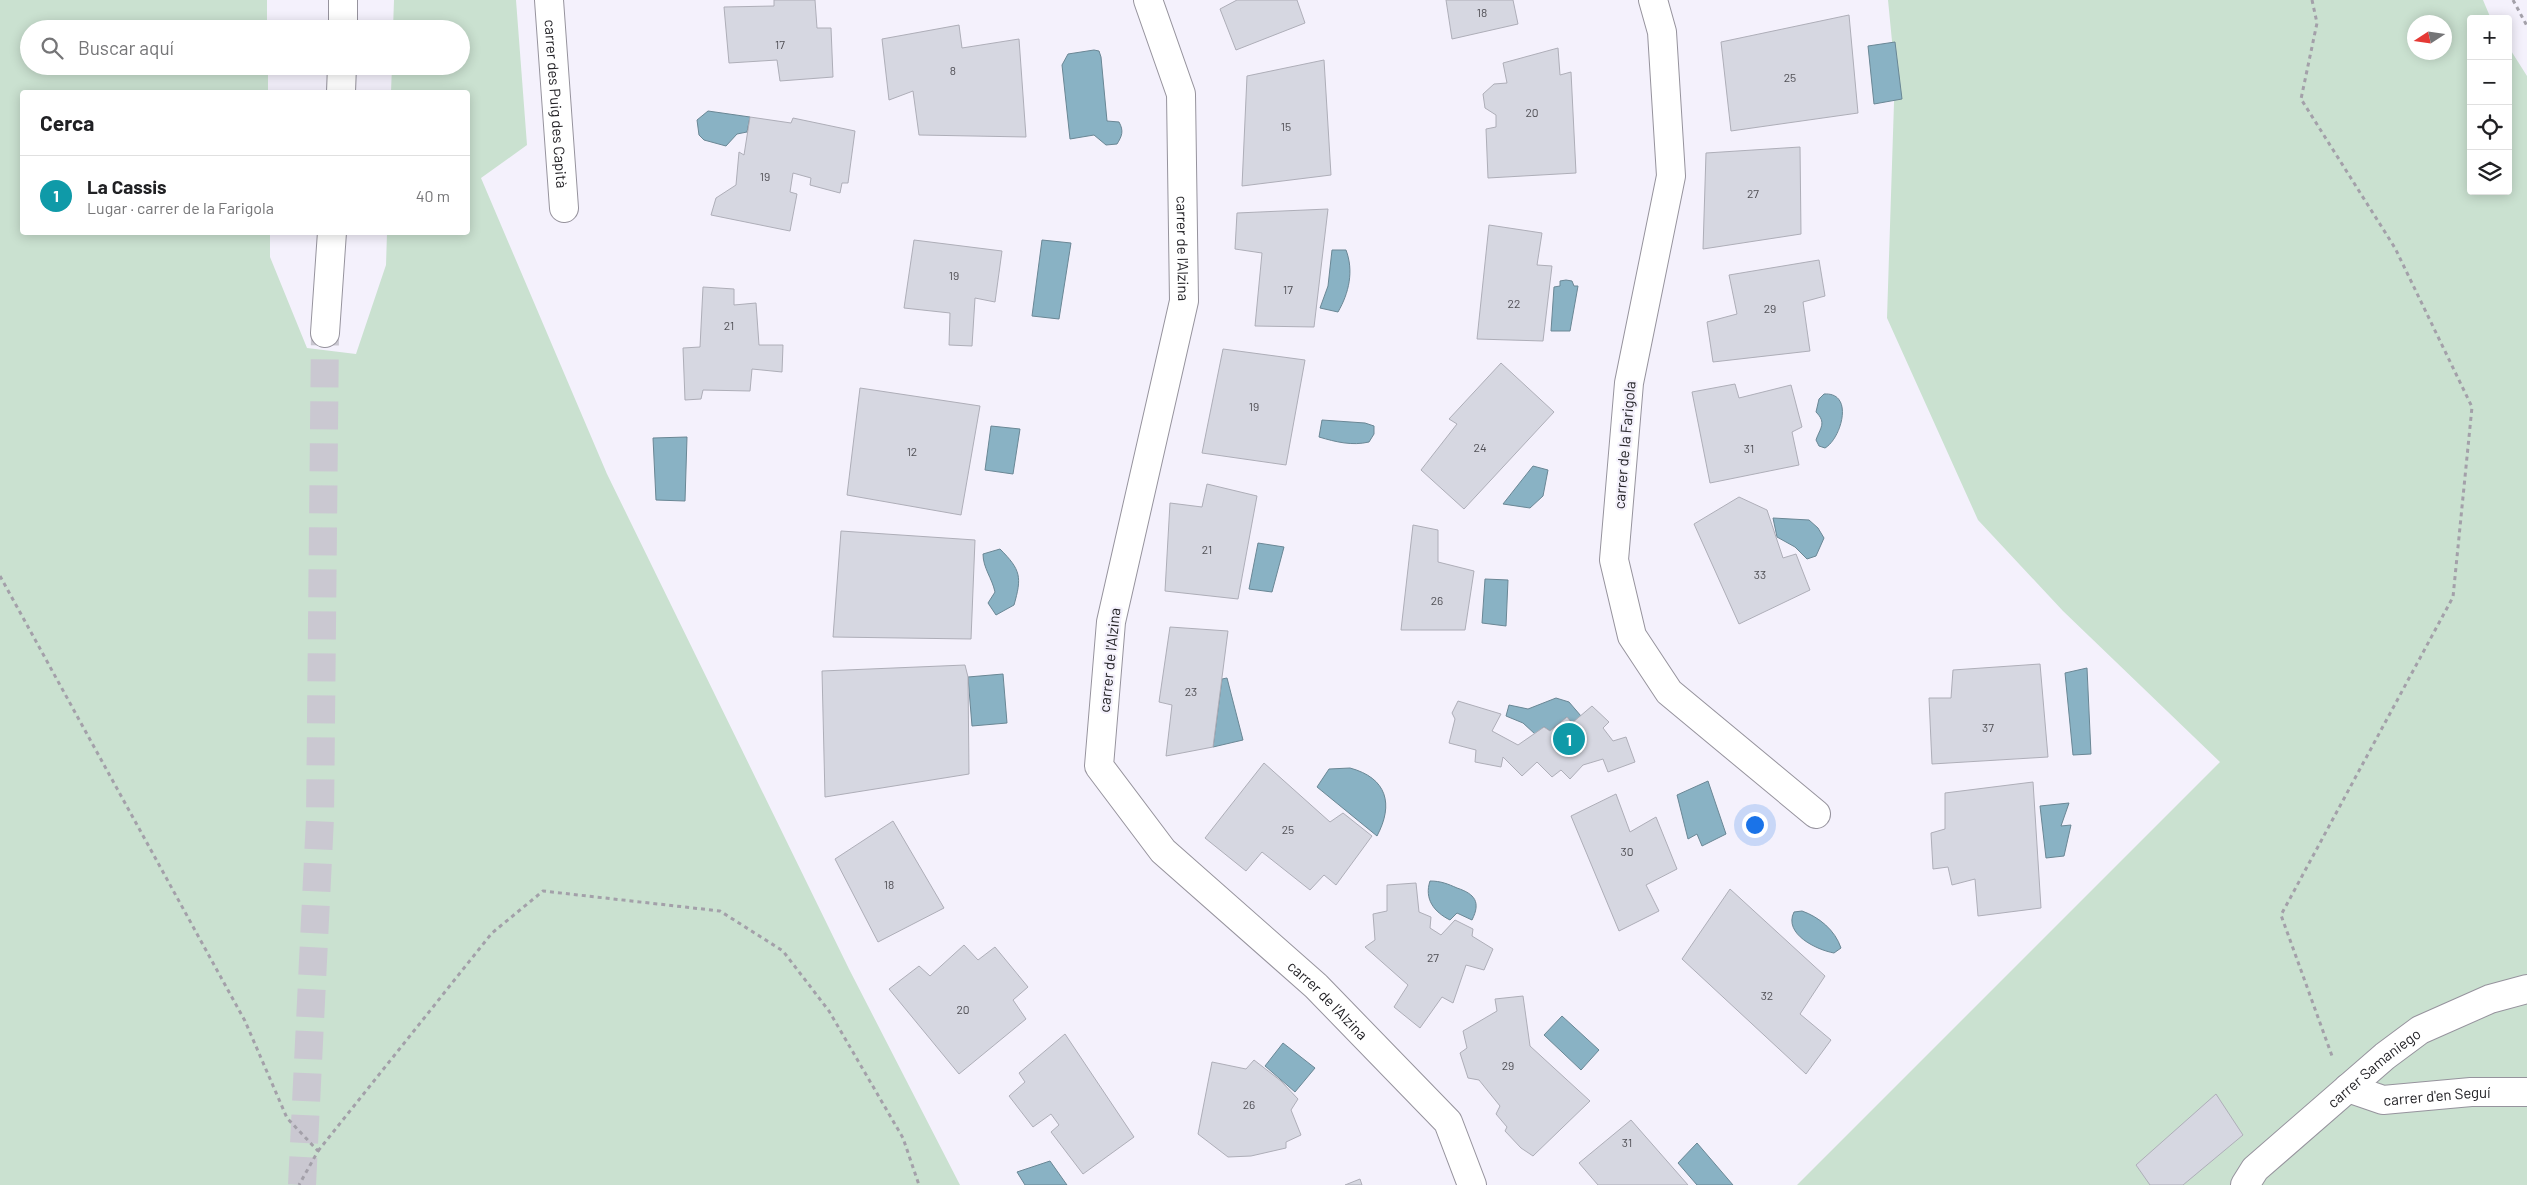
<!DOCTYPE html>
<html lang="es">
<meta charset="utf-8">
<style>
:root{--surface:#fff;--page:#f6f6f6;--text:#202124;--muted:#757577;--line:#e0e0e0;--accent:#b45309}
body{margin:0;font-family:Barlow,sans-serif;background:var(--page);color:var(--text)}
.controls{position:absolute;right:15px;top:15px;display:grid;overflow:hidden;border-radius:5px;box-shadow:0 2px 12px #0003}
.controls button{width:45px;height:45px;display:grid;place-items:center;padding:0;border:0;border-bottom:1px solid var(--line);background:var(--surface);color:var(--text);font:25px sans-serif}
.compass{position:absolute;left:2407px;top:15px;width:45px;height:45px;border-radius:50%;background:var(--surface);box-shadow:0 2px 12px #0003;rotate:258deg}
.you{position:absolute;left:1754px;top:824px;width:18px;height:18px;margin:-12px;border:4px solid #fff;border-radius:50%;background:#1a73e8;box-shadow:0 0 0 8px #1a73e833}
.badge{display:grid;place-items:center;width:32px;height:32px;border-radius:50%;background:var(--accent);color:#fff;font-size:16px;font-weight:700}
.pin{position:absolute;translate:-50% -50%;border:2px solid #fff;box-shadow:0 1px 5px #0006}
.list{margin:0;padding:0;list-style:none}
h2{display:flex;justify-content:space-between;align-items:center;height:65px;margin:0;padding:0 20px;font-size:21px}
h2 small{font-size:16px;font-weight:400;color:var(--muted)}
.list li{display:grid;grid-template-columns:32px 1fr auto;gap:15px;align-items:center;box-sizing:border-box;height:80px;padding:0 20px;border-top:1px solid var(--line)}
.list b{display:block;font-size:19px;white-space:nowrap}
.list p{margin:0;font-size:16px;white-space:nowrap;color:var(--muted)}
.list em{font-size:16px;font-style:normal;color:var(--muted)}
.icon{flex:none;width:28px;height:28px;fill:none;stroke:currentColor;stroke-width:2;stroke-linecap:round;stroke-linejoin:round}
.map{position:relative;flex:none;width:2527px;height:1185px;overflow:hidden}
.search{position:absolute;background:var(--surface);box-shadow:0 2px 12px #0003;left:20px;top:20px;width:450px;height:55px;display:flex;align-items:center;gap:12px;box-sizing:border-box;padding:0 18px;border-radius:28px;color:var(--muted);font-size:19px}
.panel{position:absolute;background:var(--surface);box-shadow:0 2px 12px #0003;left:20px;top:90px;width:450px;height:145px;border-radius:5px}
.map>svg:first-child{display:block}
</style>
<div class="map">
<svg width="2527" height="1185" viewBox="0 0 2527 1185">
<rect width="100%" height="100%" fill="#f4f1fc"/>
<g fill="#cae1d0" fill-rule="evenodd">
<path d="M 0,0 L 267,0 L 267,29 L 29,29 L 29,66 L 268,66 L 268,92 L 22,92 L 22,232 L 270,233 L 270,257 L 307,348 L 356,354 L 386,265 L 387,233 L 468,232 L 468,92 L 391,92 L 392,66 L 461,66 L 461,29 L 393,29 L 394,0 L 516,0 L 527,145 L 481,178 L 607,474 L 849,969 L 960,1185 L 0,1185 Z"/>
<path d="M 1888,0 L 2483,0 L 2491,19 L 2471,19 L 2471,191 L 2508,191 L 2508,46 L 2527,76 L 2527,1185 L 1797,1185 L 2220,762 L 2063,611 L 1978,520 L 1887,318 L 1895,72 ZM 2414,22 L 2444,22 L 2444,52 L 2414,52 Z"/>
</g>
<g fill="#89b2c4" stroke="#6a8795">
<path d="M 1895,42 L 1902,99 L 1874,104 L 1868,46 Z"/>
<path d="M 1094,50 L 1099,51 L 1101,57 L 1107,121 L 1119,122 C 1124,131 1122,136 1117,144 L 1106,145 L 1094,135 L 1070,139 L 1062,65 L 1068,54 Z"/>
<path d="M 708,111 L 750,117 L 747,132 L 737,134 L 726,146 L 704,140 L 699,135 L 697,120 Z"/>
<path d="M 1042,240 L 1071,243 L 1059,319 L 1032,316 Z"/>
<path d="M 1332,250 L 1346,250 C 1354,271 1349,293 1338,312 L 1320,308 L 1328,286 Z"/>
<path d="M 1566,280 L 1572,281 L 1574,286 L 1578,286 L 1570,331 L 1551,331 L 1554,287 L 1560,286 L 1560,281 Z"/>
<path d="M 1824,394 C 1855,392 1841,439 1825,448 L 1819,446 L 1816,440 C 1820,428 1827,423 1816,412 L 1819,399 Z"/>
<path d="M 1322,420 L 1365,423 L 1374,426 L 1374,434 L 1369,442 C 1352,446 1336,442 1319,437 Z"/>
<path d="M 991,426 L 1020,429 L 1013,474 L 985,470 Z"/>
<path d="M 687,437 L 685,501 L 656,500 L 653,438 Z"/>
<path d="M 1533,466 L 1548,470 L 1543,496 L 1530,508 L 1503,504 Z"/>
<path d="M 1773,518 L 1809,520 L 1818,528 L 1824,538 L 1816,556 L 1807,559 L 1795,547 L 1777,537 Z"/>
<path d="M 1258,543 L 1284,547 L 1272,592 L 1249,589 Z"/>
<path d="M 1000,549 C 1021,570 1022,577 1014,605 L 996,615 L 988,603 L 995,592 C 992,578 983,568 983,554 Z"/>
<path d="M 1485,579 L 1508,580 L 1506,626 L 1482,623 Z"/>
<path d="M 2087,668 L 2091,754 L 2073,755 L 2065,673 Z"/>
<path d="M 1003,674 L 1007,723 L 972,726 L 968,677 Z"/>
<path d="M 1227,678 L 1243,740 L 1213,747 L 1222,679 Z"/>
<path d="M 1556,698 L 1569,702 L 1581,716 L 1572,723 L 1567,717 L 1550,731 L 1544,727 L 1535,734 L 1523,723 L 1506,716 L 1509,705 L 1528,709 Z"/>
<path d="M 1350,768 C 1387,778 1394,804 1377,836 L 1317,787 L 1329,769 Z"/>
<path d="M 1708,781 L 1726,834 L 1702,846 L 1697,834 L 1688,839 L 1677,795 Z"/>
<path d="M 2069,803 L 2061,826 L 2071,825 L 2064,856 L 2046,858 L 2040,806 Z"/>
<path d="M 1430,881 C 1441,881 1448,884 1457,888 C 1475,894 1481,902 1472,920 L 1457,913 L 1450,920 C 1434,912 1424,899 1430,881 Z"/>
<path d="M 1802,911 C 1819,917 1835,930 1841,948 L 1834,953 C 1817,950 1783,934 1794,912 Z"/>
<path d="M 1562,1016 L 1599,1050 L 1581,1070 L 1544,1035 Z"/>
<path d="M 1283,1043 L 1315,1068 L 1295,1092 L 1265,1066 Z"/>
<path d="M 1697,1143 L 1733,1185 L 1697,1185 L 1678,1163 Z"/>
<path d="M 1050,1161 L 1067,1185 L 1025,1185 L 1017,1172 Z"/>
</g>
<g fill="#d6d7e1" stroke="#aeaeb8">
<path d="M 774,0 L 815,0 L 817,28 L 831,28 L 833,77 L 780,81 L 777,60 L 729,63 L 724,7 L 774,6 Z"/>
<path d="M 1237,0 L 1297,0 L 1305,23 L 1236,50 L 1220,9 Z"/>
<path d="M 1446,0 L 1513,0 L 1518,24 L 1452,39 Z"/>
<path d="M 1849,15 L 1858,113 L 1731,131 L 1721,42 Z"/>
<path d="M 959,25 L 962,48 L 1019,39 L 1026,137 L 919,135 L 913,91 L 889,100 L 882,39 Z"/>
<path d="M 1558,48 L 1560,75 L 1571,72 L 1576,173 L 1488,178 L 1486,129 L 1496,127 L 1496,115 L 1485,108 L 1483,94 L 1494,84 L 1507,83 L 1503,63 Z"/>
<path d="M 1324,60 L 1331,175 L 1242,186 L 1247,76 Z"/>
<path d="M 750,117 L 791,123 L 793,118 L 855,131 L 848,183 L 842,183 L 840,193 L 810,185 L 811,178 L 793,173 L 790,192 L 797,194 L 790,231 L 711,215 L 716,198 L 736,185 L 739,152 L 744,155 Z"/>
<path d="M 1800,147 L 1801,234 L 1703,249 L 1706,153 Z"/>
<path d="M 1328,209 L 1314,327 L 1255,326 L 1262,253 L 1235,249 L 1237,213 Z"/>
<path d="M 1489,225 L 1542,233 L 1537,265 L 1552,266 L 1543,341 L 1477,339 Z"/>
<path d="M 914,240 L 1002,251 L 995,302 L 975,298 L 972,346 L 949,345 L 950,313 L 904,308 Z"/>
<path d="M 1819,260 L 1825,296 L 1803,302 L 1810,351 L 1713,362 L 1707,322 L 1737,314 L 1729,275 Z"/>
<path d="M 703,287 L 734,289 L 734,305 L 756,303 L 759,345 L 783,345 L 782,372 L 752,369 L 750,391 L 703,390 L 701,399 L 685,400 L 683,348 L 700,347 Z"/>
<path d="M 1223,349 L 1305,360 L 1286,465 L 1202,453 Z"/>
<path d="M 1501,363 L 1554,412 L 1464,509 L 1421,470 L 1457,424 L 1449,419 Z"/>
<path d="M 1735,384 L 1739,398 L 1791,385 L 1802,427 L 1792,432 L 1799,465 L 1710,483 L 1692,392 Z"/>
<path d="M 860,388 L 980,406 L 961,515 L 847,495 Z"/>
<path d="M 1207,484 L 1257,496 L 1238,599 L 1165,591 L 1170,503 L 1202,507 Z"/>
<path d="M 1739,497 L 1767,510 L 1783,558 L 1796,554 L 1810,590 L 1739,624 L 1694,524 Z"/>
<path d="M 1413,525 L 1438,530 L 1438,562 L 1474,571 L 1465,630 L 1401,630 Z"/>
<path d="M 841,531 L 975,540 L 971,639 L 833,637 Z"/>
<path d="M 1170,627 L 1228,631 L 1213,747 L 1166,756 L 1172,705 L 1159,702 Z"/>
<path d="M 2040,664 L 2048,757 L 1932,764 L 1929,698 L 1951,698 L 1953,670 Z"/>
<path d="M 965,665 L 968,677 L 969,774 L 825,797 L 822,671 Z"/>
<path d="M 1458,701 L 1501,714 L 1492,731 L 1518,745 L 1544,727 L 1550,731 L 1567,717 L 1572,723 L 1592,706 L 1609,722 L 1603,728 L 1613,741 L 1626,737 L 1635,762 L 1608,772 L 1603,759 L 1583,765 L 1570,779 L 1561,770 L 1552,777 L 1537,762 L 1522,776 L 1503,757 L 1501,767 L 1475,762 L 1476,750 L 1449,743 L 1455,719 L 1452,713 Z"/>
<path d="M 1264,763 L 1330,822 L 1343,813 L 1372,836 L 1336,885 L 1324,875 L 1310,890 L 1262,852 L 1246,871 L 1205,838 Z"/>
<path d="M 2033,782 L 2041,908 L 1978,916 L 1975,879 L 1952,885 L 1948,867 L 1933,869 L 1931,833 L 1945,829 L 1945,793 Z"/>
<path d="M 1616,794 L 1630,832 L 1656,817 L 1677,869 L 1646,885 L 1659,911 L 1619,931 L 1571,816 Z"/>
<path d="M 893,821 L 944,908 L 878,942 L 835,859 Z"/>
<path d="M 1416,883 L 1419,912 L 1431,917 L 1430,928 L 1441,935 L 1455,920 L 1473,929 L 1472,936 L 1493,949 L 1484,970 L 1466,965 L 1453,1003 L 1442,997 L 1420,1028 L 1394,1007 L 1408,985 L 1365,947 L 1375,940 L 1373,914 L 1387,911 L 1387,885 Z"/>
<path d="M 1730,889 L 1825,976 L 1800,1014 L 1831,1040 L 1806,1074 L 1682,959 Z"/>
<path d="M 964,945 L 978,960 L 995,947 L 1028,987 L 1013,1000 L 1026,1019 L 959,1074 L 889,989 L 919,966 L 930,976 Z"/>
<path d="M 1523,996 L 1530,1046 L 1590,1101 L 1533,1156 L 1521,1148 L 1505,1131 L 1507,1127 L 1496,1114 L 1500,1106 L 1479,1080 L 1468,1078 L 1460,1053 L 1467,1048 L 1463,1031 L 1497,1011 L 1495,999 Z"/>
<path d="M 1065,1034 L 1134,1137 L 1083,1174 L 1051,1132 L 1059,1125 L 1051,1114 L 1033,1127 L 1009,1096 L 1025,1082 L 1019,1073 Z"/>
<path d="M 1254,1060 L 1281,1081 L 1298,1099 L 1291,1110 L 1301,1135 L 1286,1142 L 1286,1148 L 1251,1156 L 1228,1157 L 1198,1134 L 1212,1062 L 1246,1069 Z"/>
<path d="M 2216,1094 L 2243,1135 L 2183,1185 L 2150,1185 L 2136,1165 Z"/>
<path d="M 1631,1120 L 1688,1185 L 1598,1185 L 1579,1163 Z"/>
<path d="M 1360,1179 L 1362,1185 L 1345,1185 Z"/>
</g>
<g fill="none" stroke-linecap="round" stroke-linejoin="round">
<path stroke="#cac8d1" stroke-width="28" stroke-dasharray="28 14" stroke-linecap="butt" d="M 302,1185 L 320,818 L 325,333"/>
<g stroke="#96939d" stroke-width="30">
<g id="minor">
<path id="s1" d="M 549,0 L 564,208"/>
<path id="s2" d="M 1148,0 L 1181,94 L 1184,301 L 1111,622 L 1099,766 L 1163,851 L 1316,986 L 1448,1122 L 1472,1185"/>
<path d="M 1653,0 L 1662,32 L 1671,176 L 1629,383 L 1614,560 L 1632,636 L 1669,692 L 1816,814"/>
<path id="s3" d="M 2348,1088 L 2383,1100 L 2471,1092 L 2527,1092"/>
<path id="s4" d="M 2245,1185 L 2255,1169 L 2385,1056 L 2420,1030 L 2490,999 L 2527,989"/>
</g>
</g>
<g stroke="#96939d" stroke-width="30">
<g id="highway">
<path d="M 343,29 L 343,0"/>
<path d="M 341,92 L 342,66"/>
<path d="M 325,333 L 332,232"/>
</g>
</g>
<g stroke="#a3a0a9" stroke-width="3" stroke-dasharray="4 4" stroke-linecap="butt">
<path d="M 2312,0 L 2317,23 L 2301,99 L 2395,248 L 2472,407 L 2453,597 L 2281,915 L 2332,1056"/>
<path d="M 2513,0 L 2527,26"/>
<path d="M 0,576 L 245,1021 L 287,1118 L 318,1151 L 299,1185"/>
<path d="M 318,1151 L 492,933 L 543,891 L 720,911 L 783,951 L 829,1011 L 903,1138 L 919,1185"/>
</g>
<use href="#minor" stroke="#fff" stroke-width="28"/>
<use href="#highway" stroke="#fff" stroke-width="28"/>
</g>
<g text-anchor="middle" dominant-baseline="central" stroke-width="4.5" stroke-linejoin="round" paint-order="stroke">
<g font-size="12" fill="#504f55">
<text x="1482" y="12">18</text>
<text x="780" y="44">17</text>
<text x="953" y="70">8</text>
<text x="1790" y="77">25</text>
<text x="1532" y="112">20</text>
<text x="1286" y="126">15</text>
<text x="765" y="176">19</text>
<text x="1753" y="193">27</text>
<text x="954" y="275">19</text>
<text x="1288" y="289">17</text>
<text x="1514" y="303">22</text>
<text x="1770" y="308">29</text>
<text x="729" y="325">21</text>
<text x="1254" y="406">19</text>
<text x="1480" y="447">24</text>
<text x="1749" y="448">31</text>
<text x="912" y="451">12</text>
<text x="1207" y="549">21</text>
<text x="1760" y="574">33</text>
<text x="1437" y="600">26</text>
<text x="1191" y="691">23</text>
<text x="1988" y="727">37</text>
<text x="1288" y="829">25</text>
<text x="1627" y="851">30</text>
<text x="889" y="884">18</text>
<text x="1433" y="957">27</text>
<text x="1767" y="995">32</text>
<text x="963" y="1009">20</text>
<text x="1508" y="1065">29</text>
<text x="1249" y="1104">26</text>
<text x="1627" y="1142">31</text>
</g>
<g font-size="15" fill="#232226" stroke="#f4f1fc">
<text stroke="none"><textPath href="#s1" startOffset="104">carrer des Puig des Capità</textPath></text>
<text stroke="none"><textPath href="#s2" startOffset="254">carrer de l'Alzina</textPath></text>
<text transform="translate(1624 445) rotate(-85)">carrer de la Farigola</text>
<text transform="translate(1109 660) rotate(-84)">carrer de l'Alzina</text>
<text stroke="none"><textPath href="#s2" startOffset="1109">carrer de l'Alzina</textPath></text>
<text stroke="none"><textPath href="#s4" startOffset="175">carrer Samaniego</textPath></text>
<text stroke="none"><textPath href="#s3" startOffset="91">carrer d'en Seguí</textPath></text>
</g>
</g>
</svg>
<div class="controls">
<button>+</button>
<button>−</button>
<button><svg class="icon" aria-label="locate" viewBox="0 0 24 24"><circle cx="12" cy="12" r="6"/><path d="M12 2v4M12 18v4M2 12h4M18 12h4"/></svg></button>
<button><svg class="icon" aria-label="layers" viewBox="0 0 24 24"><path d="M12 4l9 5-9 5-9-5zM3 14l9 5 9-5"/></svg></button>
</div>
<svg class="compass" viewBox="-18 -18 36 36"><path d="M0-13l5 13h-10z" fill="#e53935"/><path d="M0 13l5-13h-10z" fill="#757577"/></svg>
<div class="you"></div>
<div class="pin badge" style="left:1569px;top:739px;background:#0f9aa8">1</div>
<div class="search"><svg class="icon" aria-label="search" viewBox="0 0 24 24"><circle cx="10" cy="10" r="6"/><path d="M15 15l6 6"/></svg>Buscar aquí</div>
<section class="panel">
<h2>Cerca<small></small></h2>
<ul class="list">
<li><span class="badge" style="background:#0f9aa8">1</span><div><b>La Cassis</b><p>Lugar · carrer de la Farigola</p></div><em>40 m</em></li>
</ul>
</section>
</div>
